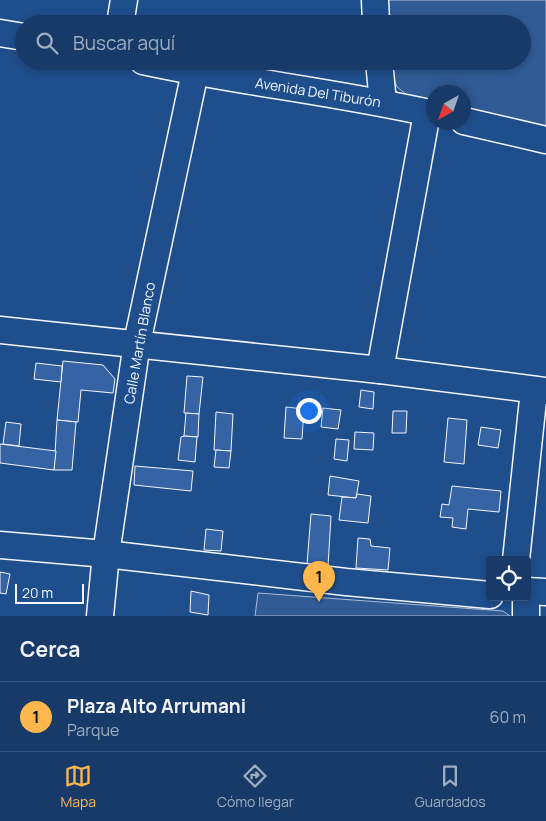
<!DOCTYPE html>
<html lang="es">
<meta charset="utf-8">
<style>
:root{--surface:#173a69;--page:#244571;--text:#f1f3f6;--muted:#9eadc0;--line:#36547d;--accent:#ffb74d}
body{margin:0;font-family:Manrope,sans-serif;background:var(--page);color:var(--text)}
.controls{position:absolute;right:15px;bottom:15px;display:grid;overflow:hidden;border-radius:5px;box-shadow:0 2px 8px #0003}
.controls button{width:45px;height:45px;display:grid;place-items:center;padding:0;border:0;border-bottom:1px solid var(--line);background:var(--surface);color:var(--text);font:25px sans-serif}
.compass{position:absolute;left:426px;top:85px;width:45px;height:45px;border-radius:50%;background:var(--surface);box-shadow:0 2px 8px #0003;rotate:220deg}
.scale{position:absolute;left:15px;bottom:12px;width:69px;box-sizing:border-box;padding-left:5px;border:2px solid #f2f6ff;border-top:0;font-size:14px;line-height:18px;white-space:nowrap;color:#f2f6ff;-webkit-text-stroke:4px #1f4e8c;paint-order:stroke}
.you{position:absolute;left:308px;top:410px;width:18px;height:18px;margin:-12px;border:4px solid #fff;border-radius:50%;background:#1a73e8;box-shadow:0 0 0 8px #1a73e833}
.badge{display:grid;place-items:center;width:32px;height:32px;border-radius:50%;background:var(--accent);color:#111;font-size:16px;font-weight:700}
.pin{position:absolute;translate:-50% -41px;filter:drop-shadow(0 1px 2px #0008)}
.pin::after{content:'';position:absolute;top:26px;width:18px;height:15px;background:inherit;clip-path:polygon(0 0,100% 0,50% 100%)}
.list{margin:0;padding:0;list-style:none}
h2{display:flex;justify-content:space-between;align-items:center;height:65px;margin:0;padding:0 20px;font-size:21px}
h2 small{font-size:16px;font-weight:400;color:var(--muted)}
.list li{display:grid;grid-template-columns:32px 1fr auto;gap:15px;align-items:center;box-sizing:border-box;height:70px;padding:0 20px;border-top:1px solid var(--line)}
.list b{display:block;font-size:19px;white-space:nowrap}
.list p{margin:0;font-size:16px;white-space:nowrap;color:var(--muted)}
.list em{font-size:16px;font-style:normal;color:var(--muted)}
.icon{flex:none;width:28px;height:28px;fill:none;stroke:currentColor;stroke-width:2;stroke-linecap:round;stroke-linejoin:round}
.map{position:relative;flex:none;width:546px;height:616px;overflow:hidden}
.search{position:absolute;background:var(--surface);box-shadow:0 2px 8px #0003;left:15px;right:15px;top:15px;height:55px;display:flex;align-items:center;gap:12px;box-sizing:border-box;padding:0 18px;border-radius:28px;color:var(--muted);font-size:19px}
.sheet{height:135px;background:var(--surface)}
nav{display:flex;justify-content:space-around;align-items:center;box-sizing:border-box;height:70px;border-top:1px solid var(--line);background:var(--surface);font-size:14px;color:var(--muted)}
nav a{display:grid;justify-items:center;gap:2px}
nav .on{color:var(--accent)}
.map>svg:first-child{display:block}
</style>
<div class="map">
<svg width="546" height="616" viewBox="0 0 546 616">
<rect width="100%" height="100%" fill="#1f4e8c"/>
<g fill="#305b95" stroke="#a8bbd7">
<path d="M 387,0 L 546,0 L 546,127 L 464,109 L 464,92 L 434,92 L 433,103 L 411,98 L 397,87 L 392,74 L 391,61 L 522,61 L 522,24 L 389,24 Z"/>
<path d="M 258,593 L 503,611 L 510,616 L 255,616 Z"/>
</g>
<g fill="#3563a3" stroke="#f2f6ff">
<path d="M 63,361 L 103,365 L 115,379 L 113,393 L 81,390 L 78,422 L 57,420 Z"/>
<path d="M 36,363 L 62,366 L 61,382 L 34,379 Z"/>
<path d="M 187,376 L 203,377 L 199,414 L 184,413 Z"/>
<path d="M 361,390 L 374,392 L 373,409 L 359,407 Z"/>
<path d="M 286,407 L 304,409 L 302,439 L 284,438 Z"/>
<path d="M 323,408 L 341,410 L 338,429 L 321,427 Z"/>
<path d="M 393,411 L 407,411 L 406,433 L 392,433 Z"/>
<path d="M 216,412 L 233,414 L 231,451 L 214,450 Z"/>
<path d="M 186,413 L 199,414 L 198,437 L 184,436 Z"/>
<path d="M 448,418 L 467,420 L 464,464 L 444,462 Z"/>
<path d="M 57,420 L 76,422 L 72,470 L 54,470 Z"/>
<path d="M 6,422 L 21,424 L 19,446 L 3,444 Z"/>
<path d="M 481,427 L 501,430 L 498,448 L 478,445 Z"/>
<path d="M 355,432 L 374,433 L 373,450 L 354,449 Z"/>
<path d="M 184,436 L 197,437 L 195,462 L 178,460 L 181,437 Z"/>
<path d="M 336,439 L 349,440 L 347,461 L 334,459 Z"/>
<path d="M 0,444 L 56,451 L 54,470 L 0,463 Z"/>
<path d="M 216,450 L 231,451 L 229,468 L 214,467 Z"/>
<path d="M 135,466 L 193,471 L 191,491 L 134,485 Z"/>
<path d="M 330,476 L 359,481 L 356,498 L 328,495 Z"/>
<path d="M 452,486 L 501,491 L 499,512 L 468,509 L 466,529 L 452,527 L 453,518 L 440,517 L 442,504 L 449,505 Z"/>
<path d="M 357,494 L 371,496 L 368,523 L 339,520 L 342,497 L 356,498 Z"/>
<path d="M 311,514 L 331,516 L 328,566 L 307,564 Z"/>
<path d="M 206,529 L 223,531 L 221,551 L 204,550 Z"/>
<path d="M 358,538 L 370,539 L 371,546 L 390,548 L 388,570 L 356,568 Z"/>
<path d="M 0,572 L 10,574 L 6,594 L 0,593 Z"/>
<path d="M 191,591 L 209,595 L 208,615 L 190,612 Z"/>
</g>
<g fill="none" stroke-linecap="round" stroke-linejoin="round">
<g stroke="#f2f6ff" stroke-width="29">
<g id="minor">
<path d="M 375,0 L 376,24"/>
<path d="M 120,24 L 124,0"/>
<path d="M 0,33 L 24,37"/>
<path d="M 143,61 C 239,82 337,92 434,114"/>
<path d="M 379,61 L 383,103"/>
<path d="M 464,121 L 546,140"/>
<path d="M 0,330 L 380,370 L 546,391"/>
<path d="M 380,370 L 427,113"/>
<path d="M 0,545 L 106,554 L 346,582 L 490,595"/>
<path d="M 516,560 L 534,390"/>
<path d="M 527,591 L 546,592"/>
<path d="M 100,616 L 106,554 L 137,343 L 195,72"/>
<path d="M 526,616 L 526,597"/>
</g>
</g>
<use href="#minor" stroke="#1f4e8c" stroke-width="26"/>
</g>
<g text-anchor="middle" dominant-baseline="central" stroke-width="4" stroke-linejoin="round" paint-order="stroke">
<g font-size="14" fill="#f2f6ff" stroke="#1f4e8c">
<text transform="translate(318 92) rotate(9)">Avenida Del Tiburón</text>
<text transform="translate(139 343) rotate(-80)">Calle Martín Blanco</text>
</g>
</g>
</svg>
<div class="controls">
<button><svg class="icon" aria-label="locate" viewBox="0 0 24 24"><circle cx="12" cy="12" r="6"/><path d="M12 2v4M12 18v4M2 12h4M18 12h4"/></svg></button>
</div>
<svg class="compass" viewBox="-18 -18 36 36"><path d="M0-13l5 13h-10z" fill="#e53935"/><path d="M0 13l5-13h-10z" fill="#9eadc0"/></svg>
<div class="scale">20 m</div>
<div class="you"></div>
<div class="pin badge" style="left:319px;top:602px">1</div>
<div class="search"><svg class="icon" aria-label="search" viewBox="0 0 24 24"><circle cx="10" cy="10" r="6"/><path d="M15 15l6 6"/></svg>Buscar aquí</div>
</div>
<section class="sheet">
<h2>Cerca<small></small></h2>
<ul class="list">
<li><span class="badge">1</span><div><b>Plaza Alto Arrumani</b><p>Parque</p></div><em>60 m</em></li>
</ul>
</section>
<nav>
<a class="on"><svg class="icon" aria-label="map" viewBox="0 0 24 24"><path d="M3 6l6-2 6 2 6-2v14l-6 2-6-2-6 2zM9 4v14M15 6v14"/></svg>Mapa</a>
<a><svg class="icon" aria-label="directions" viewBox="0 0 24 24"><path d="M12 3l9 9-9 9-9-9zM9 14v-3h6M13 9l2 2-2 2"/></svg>Cómo llegar</a>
<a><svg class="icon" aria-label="saved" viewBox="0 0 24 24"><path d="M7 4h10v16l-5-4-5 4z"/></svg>Guardados</a>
</nav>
